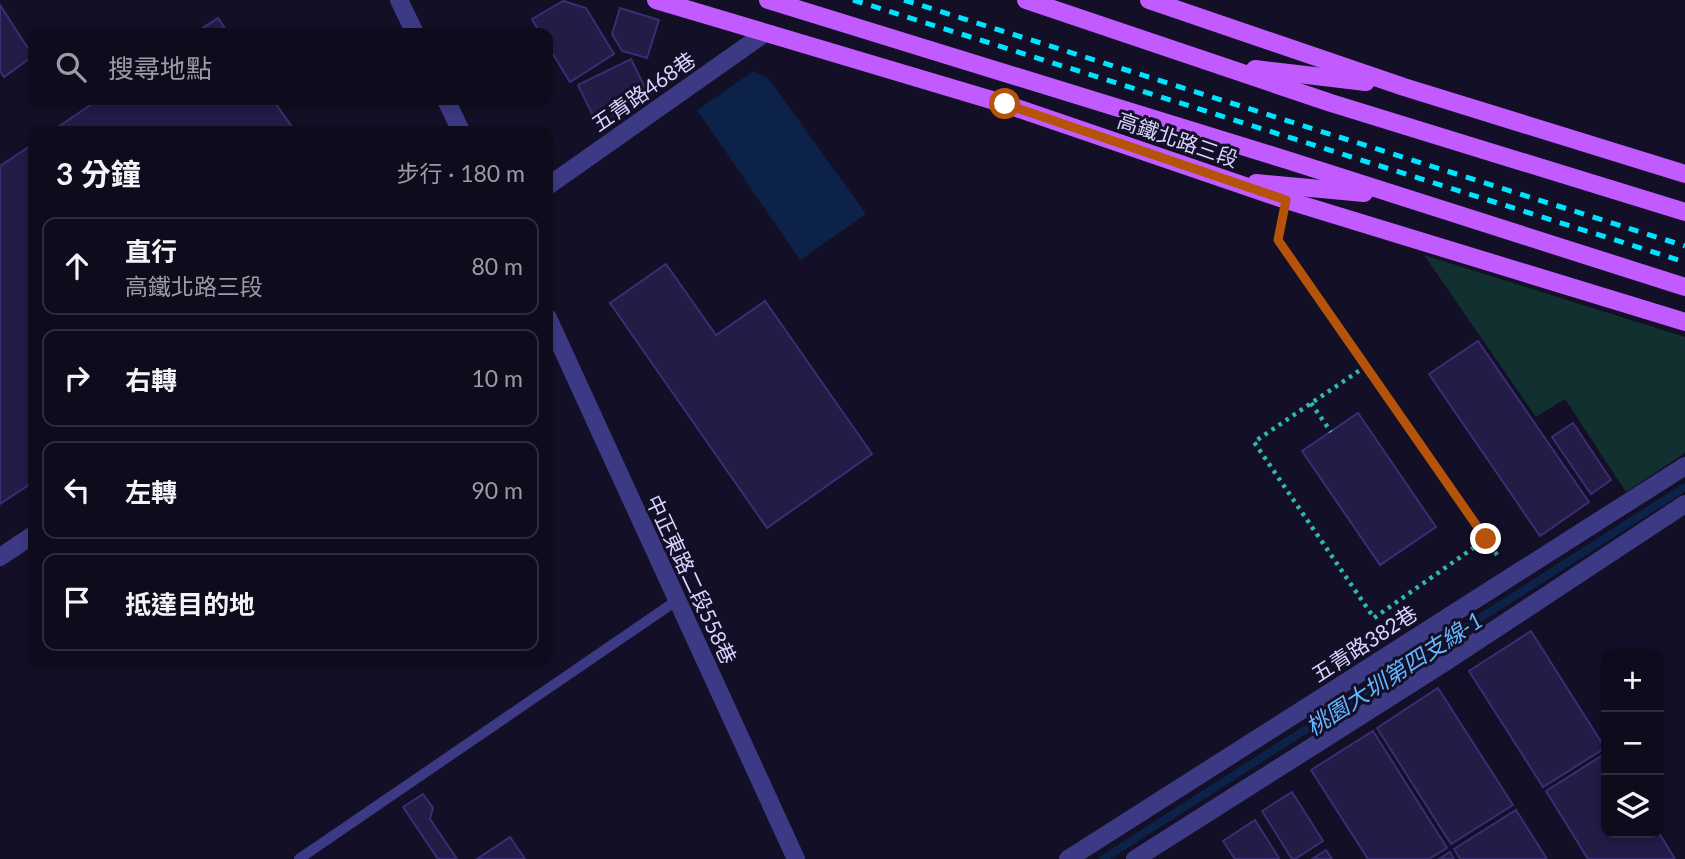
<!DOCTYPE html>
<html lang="zh-TW">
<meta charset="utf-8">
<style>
:root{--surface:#0e0b1c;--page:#171425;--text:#f1f3f6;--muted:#9b9ba3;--line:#2e2b3b}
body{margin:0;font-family:Lato,"Noto Sans TC",sans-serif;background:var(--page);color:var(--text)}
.controls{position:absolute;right:21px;bottom:21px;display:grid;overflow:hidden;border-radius:14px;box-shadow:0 4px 10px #0003}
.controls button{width:63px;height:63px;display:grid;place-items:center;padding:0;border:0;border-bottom:2px solid var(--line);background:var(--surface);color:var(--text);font:35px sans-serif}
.stop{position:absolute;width:21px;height:21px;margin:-16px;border:5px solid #b45309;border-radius:50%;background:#fff}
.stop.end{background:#b45309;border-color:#fff;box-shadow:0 2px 7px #0008}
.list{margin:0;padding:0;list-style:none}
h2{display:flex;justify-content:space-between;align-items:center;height:91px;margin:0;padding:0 28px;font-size:30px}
h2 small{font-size:23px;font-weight:400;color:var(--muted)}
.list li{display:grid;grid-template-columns:46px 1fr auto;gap:21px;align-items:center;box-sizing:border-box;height:98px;margin:0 14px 14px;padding:0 14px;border:2px solid var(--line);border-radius:14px}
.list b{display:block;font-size:26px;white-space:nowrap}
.list p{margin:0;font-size:23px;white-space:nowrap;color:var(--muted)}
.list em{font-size:23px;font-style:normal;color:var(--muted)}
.icon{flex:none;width:38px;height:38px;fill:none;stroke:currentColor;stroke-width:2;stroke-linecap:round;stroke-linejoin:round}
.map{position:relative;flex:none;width:1685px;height:859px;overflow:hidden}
.search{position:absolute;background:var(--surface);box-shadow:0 4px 10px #0003;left:28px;top:28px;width:525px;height:77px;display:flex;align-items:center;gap:18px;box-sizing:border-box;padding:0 24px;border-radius:14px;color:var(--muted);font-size:26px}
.panel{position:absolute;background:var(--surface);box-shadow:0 4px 10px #0003;left:28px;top:126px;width:525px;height:539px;border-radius:14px}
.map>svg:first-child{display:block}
</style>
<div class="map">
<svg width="1685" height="859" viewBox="0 0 1685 859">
<rect width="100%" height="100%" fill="#130f26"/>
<path fill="#12302f" d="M 1424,255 L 1685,337 L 1685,453 L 1626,492 L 1565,399 L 1536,417 Z"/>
<path fill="#0c2248" d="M 754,71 L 769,79 L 866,214 L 800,260 L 697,110 Z"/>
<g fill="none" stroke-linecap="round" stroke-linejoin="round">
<path stroke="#0c2248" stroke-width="8" d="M 1103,859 L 1685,487"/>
</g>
<g fill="#241b47" stroke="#3b2d73" stroke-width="2">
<path d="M 563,1 L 586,8 L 614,54 L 570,82 L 548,46 L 548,33 L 540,33 L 532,19 Z"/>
<path d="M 0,5 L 33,56 L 4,77 L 0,71 Z"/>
<path d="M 620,8 L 659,20 L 647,58 L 622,51 L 612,34 Z"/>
<path d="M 218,18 L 228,33 L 195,33 Z"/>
<path d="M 631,59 L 651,100 L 598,126 L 578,85 Z"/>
<path d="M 98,100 L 273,100 L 295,131 L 52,131 Z"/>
<path d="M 33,144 L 33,482 L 0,504 L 0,166 Z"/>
<path d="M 666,264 L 716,335 L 765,301 L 872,454 L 767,528 L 610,303 Z"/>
<path d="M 1478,341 L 1589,502 L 1540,536 L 1429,374 Z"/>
<path d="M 1358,413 L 1436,527 L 1380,565 L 1302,451 Z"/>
<path d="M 1573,423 L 1611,480 L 1591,494 L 1552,437 Z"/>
<path d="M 1531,631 L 1605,748 L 1543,787 L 1469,671 Z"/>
<path d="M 1438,688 L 1513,805 L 1451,844 L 1377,728 Z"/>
<path d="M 1373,731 L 1447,848 L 1429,859 L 1368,859 L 1311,770 Z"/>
<path d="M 1606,753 L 1606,833 L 1659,833 L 1675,859 L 1588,859 L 1546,791 Z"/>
<path d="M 1292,792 L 1323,841 L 1295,859 L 1292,859 L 1262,811 Z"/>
<path d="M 423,794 L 433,808 L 430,819 L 457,859 L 438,859 L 403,807 Z"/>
<path d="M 1516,810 L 1547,859 L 1460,859 L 1454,849 Z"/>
<path d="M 1255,820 L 1279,858 L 1278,859 L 1235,859 L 1223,841 Z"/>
<path d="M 510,837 L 525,859 L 477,859 Z"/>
<path d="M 1326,850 L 1332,859 L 1312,859 Z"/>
<path d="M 1450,852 L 1454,859 L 1439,859 Z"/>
</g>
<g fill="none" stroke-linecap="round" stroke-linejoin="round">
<g stroke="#2fb8b0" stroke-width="4.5" stroke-dasharray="3.5 5" stroke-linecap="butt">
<path d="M 1282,221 L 1278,240 L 1500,559"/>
<path d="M 1366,366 L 1254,442 L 1374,618 L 1486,539"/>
<path d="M 1311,403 L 1331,432"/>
</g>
<path stroke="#3d3a85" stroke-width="10" d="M 299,859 L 676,601"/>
<g stroke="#3d3a85" stroke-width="18">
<path d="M 399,0 L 415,33"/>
<path d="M 446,100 L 461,131"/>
<path d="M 548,186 L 765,33"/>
<path d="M 548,318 L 796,859"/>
<path d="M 0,557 L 33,535"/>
<path d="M 1068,859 L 1685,466"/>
<path d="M 1135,859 L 1444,663 L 1685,504"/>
</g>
<g stroke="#c25bff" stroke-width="18">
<path d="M 656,0 L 1005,104 L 1286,200 L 1685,322"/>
<path d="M 768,0 L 1287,160 L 1685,287"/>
<path d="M 1026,0 L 1331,103 L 1685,212"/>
<path d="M 1149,0 L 1404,87 L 1685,174"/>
<path d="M 1255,69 L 1366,82"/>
<path d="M 1256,183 L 1364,193"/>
</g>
<g stroke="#00e5ff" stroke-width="5" stroke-dasharray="10 9" stroke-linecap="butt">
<path d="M 853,0 L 1685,262"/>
<path d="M 904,0 L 1685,246"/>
</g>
</g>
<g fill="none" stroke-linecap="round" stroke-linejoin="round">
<path stroke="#b45309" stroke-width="9" d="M 1005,104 L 1286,200 L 1278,240 L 1486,539"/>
</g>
<g text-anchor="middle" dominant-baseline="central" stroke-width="6" stroke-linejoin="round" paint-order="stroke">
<g font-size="21" fill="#d9d4ff" stroke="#130f26">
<text transform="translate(643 91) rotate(-35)">五青路468巷</text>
<text transform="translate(1178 139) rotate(19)">高鐵北路三段</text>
<text transform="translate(692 579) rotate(65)">中正東路二段558巷</text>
<text transform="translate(1364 643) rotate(-33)">五青路382巷</text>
</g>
<g font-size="23" font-style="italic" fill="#62b6ff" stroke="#130f26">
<text transform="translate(1394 673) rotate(-33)">桃園大圳第四支線-1</text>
</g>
</g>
</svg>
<div class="controls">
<button>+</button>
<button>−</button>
<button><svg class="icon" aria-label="layers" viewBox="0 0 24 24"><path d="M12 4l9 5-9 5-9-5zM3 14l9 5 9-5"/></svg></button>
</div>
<div class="stop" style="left:1005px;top:104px"></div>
<div class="stop end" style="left:1486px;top:539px"></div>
<div class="search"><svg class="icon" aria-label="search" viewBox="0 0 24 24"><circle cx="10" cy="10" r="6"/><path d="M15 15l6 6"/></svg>搜尋地點</div>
<section class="panel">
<h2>3 分鐘<small>步行 · 180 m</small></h2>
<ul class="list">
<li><svg class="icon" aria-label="ahead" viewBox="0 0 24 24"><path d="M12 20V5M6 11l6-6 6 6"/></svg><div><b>直行</b><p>高鐵北路三段</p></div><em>80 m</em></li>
<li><svg class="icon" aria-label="right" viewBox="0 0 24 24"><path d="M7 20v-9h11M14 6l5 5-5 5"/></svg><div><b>右轉</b></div><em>10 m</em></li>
<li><svg class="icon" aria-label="left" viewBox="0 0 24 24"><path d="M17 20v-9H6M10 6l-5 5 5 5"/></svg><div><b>左轉</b></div><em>90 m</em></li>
<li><svg class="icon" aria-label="arrive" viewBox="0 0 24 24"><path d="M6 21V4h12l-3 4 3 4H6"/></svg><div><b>抵達目的地</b></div></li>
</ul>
</section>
</div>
